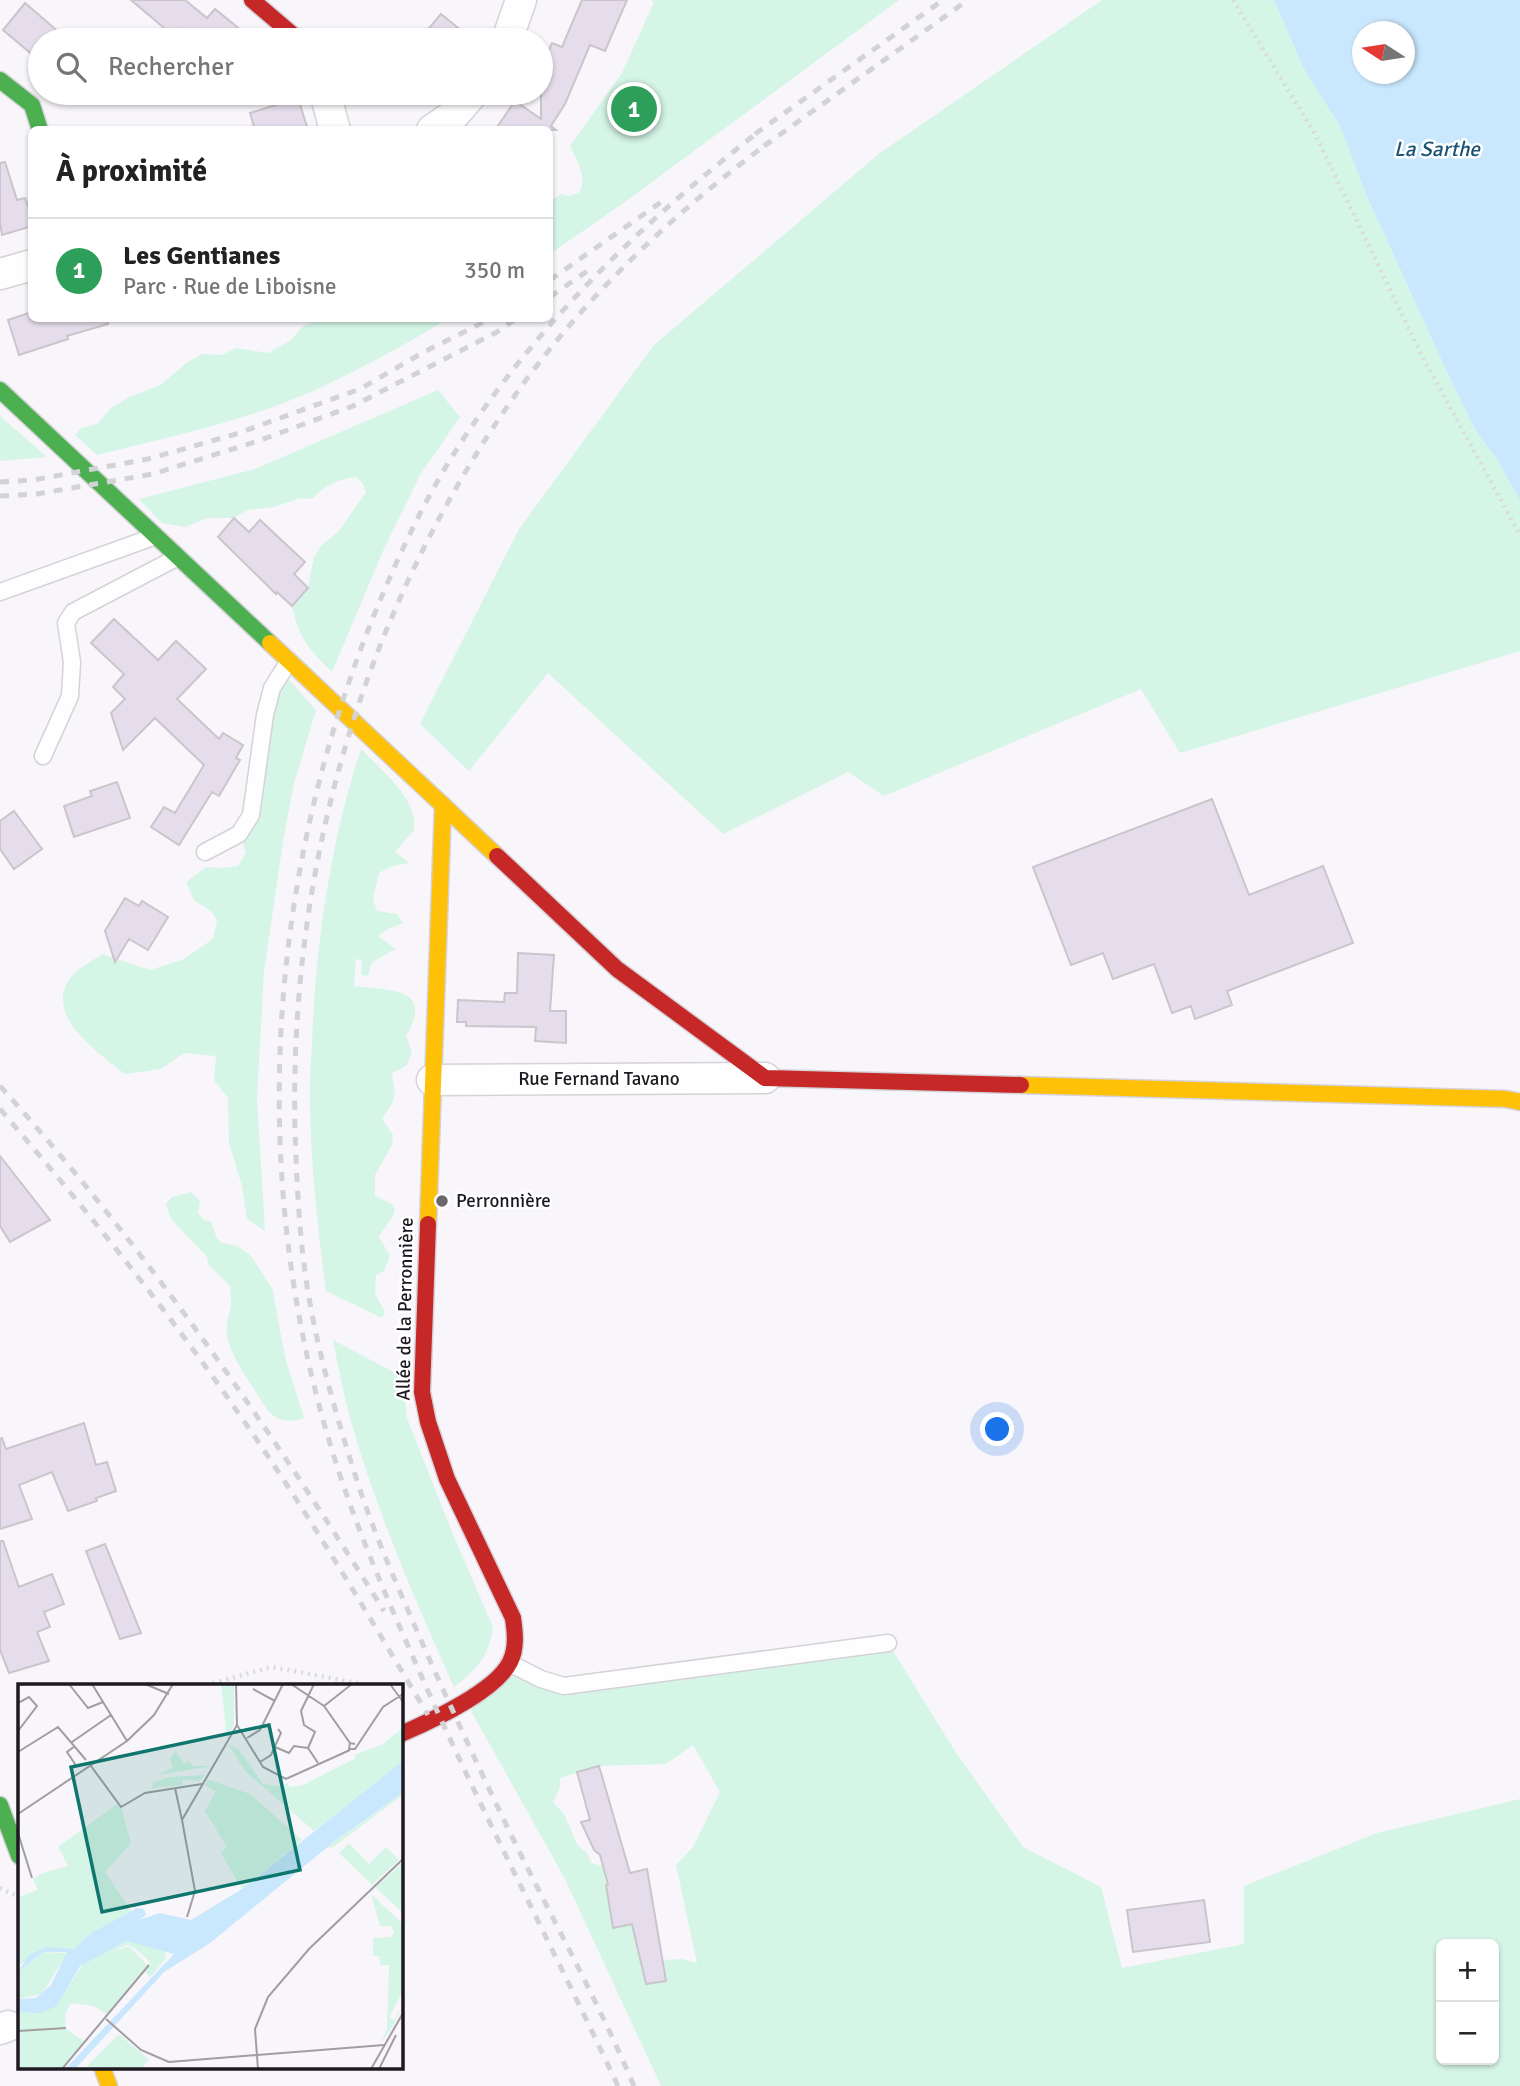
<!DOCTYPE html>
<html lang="fr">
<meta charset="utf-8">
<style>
:root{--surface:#fff;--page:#f2f2f2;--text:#222;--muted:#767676;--line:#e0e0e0;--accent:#d93025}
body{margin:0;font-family:Signika,sans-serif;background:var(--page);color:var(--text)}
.controls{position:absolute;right:21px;bottom:21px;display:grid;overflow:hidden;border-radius:10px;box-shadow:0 2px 5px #0004}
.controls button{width:63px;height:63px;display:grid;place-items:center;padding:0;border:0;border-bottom:2px solid var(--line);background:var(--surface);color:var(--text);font:35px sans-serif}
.compass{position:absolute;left:1352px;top:21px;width:63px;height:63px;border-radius:50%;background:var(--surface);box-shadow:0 2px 5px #0004;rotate:282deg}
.you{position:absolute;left:998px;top:1430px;width:24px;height:24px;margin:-18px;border:5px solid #fff;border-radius:50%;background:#1a73e8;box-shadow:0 0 0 10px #1a73e833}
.badge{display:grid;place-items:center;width:46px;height:46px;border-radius:50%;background:var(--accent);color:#fff;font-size:23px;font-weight:700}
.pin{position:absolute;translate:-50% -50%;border:4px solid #fff;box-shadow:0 2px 7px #0006}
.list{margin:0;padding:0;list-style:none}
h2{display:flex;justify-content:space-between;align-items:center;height:91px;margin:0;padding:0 28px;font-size:30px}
h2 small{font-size:23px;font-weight:400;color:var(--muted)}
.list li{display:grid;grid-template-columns:46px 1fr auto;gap:21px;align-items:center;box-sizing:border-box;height:105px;padding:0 28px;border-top:2px solid var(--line)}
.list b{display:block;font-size:26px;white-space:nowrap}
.list p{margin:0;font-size:23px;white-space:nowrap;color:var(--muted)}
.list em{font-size:23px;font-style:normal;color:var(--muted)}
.icon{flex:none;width:38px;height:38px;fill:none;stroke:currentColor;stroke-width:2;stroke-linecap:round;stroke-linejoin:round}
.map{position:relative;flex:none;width:1520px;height:2086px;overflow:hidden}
.search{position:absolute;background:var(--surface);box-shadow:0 2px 5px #0004;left:28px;top:28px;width:525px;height:77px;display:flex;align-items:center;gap:18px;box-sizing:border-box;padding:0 24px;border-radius:38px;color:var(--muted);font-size:26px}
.panel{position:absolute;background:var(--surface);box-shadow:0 2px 5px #0004;left:28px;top:126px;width:525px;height:196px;border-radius:10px}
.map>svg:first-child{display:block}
</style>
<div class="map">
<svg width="1520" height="2086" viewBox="0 0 1520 2086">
<rect width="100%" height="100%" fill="#f8f6fa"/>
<g fill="#d5f5e7" fill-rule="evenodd">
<path d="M 651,0 L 899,0 L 622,204 L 550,254 L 550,201 L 561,194 L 569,196 L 579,193 C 588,177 577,162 570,146 L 622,73 L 654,2 Z"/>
<path d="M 1102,0 L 1274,0 L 1304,69 L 1341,128 L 1365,192 L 1447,372 L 1477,433 L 1496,458 L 1520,500 L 1520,651 L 1180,753 L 1141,689 L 884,796 L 848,772 L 723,834 L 548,673 L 469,771 L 420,724 L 519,529 L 654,345 L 880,153 Z"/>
<path d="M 318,319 L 448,319 C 409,342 368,365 326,385 C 255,419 174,436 97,455 L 75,435 L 81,428 L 97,424 L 112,407 L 130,397 L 160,385 L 188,362 L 202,354 L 222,355 L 236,348 L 268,353 L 291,340 L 302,327 Z"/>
<path d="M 438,390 L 460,417 L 420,475 L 383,551 L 332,672 C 309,649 299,639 292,606 L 308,588 L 314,557 L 321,546 L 339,531 L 366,492 L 362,482 L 355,477 C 337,480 325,485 312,499 L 300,498 L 274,507 L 248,510 L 234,518 L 207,518 L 185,527 L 162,523 L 139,499 L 255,469 Z"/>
<path d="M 0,416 L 47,457 L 0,461 Z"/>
<path d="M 282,672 L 316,710 L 294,783 L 283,842 L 264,972 L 257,1099 L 265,1231 L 247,1219 L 242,1186 L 229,1143 L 228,1098 L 214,1080 L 216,1056 L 184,1053 L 161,1069 L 125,1074 C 98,1053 37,1011 75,973 C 83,965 94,960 102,954 L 150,970 L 182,960 L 213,939 L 217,920 L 212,912 L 194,900 L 186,882 L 206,867 L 223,868 L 238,866 L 246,852 L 239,834 Z"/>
<path d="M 361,749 C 378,767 405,788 413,814 C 415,819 414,825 414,830 L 395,852 L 409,863 L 393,866 L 379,873 L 373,899 L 377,911 L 397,914 L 403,923 L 388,929 L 378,936 L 396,949 L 372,962 L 368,976 L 361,975 L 362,960 L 356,959 L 354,986 C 386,991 436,985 406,1036 L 412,1053 L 406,1066 L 392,1073 L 395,1093 L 392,1104 L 382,1119 L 393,1135 L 392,1145 L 375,1175 L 375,1196 L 392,1204 L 395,1211 C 391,1221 384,1227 379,1237 L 390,1256 L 384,1271 L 376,1275 L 375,1294 L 385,1312 L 382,1318 L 326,1291 C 318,1229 311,1168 310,1105 C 309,1084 311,1063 312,1042 C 316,943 330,843 361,749 Z"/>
<path d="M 191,1192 L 200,1201 L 198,1213 L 204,1220 L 211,1222 L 217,1238 L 222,1243 L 237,1246 L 251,1256 L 272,1288 L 285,1357 L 304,1418 C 271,1428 266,1407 251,1384 C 243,1373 232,1354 228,1341 C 224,1327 230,1316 231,1303 C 231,1298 230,1292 230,1286 L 208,1264 L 207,1257 L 171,1219 L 166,1204 L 172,1197 Z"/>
<path d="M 333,1340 L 403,1377 L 407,1418 L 454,1537 L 493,1627 C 490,1655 476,1671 454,1687 C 415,1599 376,1511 350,1418 C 343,1392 338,1366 333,1340 Z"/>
<path d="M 888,1643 L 955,1751 L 1023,1847 L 1101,1887 L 1122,1968 L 1244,1944 L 1244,1886 L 1377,1833 L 1520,1799 L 1520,2086 L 661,2086 L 564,1877 L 471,1711 L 509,1663 L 564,1686 ZM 693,1745 L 720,1792 L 693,1847 L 676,1865 L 697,1963 L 682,1959 L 662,1960 L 665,1981 L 646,1984 L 632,1924 L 613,1927 L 609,1901 L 620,1898 L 603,1866 L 591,1863 L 587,1853 L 578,1846 L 564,1814 L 553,1802 L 560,1787 L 560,1778 L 599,1766 L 666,1764 ZM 1441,1944 L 1494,1944 L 1494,2060 L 1441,2060 Z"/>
</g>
<path fill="#c9e7fd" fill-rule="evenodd" d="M 1274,0 L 1520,0 L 1520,500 L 1496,458 L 1477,433 L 1447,372 L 1365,192 L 1341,128 L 1304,69 ZM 1362,32 L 1404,32 L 1404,74 L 1362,74 Z"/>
<g fill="#e5ddeb" stroke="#c9c6cb" stroke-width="2">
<path d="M 131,0 L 185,0 L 207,18 L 215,9 L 253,40 L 188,40 L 192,36 L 183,29 L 176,38 Z"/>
<path d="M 582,0 L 627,0 L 605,51 L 590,45 L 565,104 L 551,126 L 556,130 L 495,130 L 515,101 L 541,119 L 541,69 L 552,43 L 562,47 Z"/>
<path d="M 25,3 L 68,40 L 40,40 L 40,61 L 3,30 Z"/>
<path d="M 441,14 L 473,40 L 419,40 Z"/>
<path d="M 298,98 L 308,130 L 255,130 L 250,113 Z"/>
<path d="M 5,162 L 17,200 L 25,198 L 32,217 L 32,226 L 2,235 L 0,223 L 0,163 Z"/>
<path d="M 32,312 L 32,318 L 108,318 L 108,324 L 67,336 L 68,339 L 19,355 L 8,320 Z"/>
<path d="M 234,518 L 249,532 L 260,520 L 305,562 L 294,574 L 308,588 L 292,606 L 277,592 L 276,594 L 218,537 Z"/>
<path d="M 114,619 L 158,660 L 176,641 L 206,669 L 177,699 L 219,739 L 223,733 L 243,745 L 236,758 L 240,760 L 219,796 L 212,792 L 179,845 L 151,827 L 164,807 L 175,813 L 204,765 L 155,718 L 123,750 L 111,713 L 125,699 L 113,687 L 124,674 L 91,643 Z"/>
<path d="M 117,782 L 130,818 L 74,837 L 64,806 L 92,796 L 90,791 Z"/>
<path d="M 1212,799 L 1249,895 L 1323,866 L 1353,943 L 1227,991 L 1232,1005 L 1195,1019 L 1191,1006 L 1172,1013 L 1154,964 L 1113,979 L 1103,953 L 1071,965 L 1033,867 Z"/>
<path d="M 14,811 L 42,849 L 14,869 L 0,849 L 0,821 Z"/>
<path d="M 125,898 L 139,906 L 142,901 L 168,917 L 148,950 L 129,939 L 115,962 L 105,931 Z"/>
<path d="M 518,953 L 554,955 L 550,1011 L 566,1011 L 566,1043 L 535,1041 L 536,1027 L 466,1026 L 466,1022 L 457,1022 L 458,1000 L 504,1002 L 505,993 L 517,993 Z"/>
<path d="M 0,1156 L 50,1220 L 10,1242 L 0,1226 Z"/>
<path d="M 84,1423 L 96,1465 L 107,1462 L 116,1491 L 96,1498 L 97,1501 L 68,1511 L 52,1472 L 19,1485 L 32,1519 L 0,1529 L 0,1439 L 2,1438 L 6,1449 Z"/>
<path d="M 0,1541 L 3,1541 L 19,1587 L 52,1574 L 64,1604 L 44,1612 L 50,1627 L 37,1632 L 49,1661 L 9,1673 L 0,1650 Z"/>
<path d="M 105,1544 L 141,1633 L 120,1639 L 86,1551 Z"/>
<path d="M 599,1766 L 630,1873 L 647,1869 L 666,1981 L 646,1984 L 632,1924 L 613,1928 L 606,1885 L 608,1884 L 600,1855 L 594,1850 L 581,1822 L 590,1820 L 577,1772 Z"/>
<path d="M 1204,1900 L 1210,1942 L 1133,1952 L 1127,1910 Z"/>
</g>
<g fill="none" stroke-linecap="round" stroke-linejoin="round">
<g stroke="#d5d2d8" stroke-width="19">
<g id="lane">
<path d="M 0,592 L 153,537"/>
<path d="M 43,756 L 70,696 L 72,662 L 66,623 L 73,612 L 178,557"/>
<path d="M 205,852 L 239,834 L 251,815 L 265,715 L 272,688 L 289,661"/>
<path d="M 509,1663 L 541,1679 L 564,1686 L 888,1643"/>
</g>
</g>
<g stroke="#d5d2d8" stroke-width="33">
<g id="street">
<path d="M 507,40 L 521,0"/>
<path d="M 325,93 L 335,130"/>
<path d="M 432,130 L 454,115 L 473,93"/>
<path d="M 0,274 L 32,265"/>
<path d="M 432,1080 L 765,1078"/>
<path d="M 0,2029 L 8,2026"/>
</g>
</g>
<g stroke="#d5d2d8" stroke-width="19">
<g id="fast">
<path d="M 0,80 L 32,105 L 40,130"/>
<path d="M 0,390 L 270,643"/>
<path d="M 0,1805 L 19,1856"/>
</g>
</g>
<g stroke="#d5d2d8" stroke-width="19">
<g id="slow">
<path d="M 270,643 L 497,856"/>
<path d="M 1021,1085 L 1506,1099 L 1520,1102"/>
<path d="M 428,1224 L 443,805"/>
<path d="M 102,2067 L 109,2086"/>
</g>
</g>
<g stroke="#d5d2d8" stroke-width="19">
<g id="jam">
<path d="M 252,0 L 299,40"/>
<path d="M 497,856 L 617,969 L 765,1078 L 1021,1085"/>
<path d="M 401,1734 C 431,1721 496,1691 510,1662 C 517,1648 515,1632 513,1618 L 447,1479 L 428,1422 L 422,1392 L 428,1224"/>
</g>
</g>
<g stroke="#dad9db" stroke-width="4.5" stroke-dasharray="2 5" stroke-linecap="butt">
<path d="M 1233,0 L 1315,134 L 1423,358 L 1520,535"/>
<path d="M 206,1685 L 272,1667 L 357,1683 L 358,1685"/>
<path d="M 0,1888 L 19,1897"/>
</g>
<use href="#lane" stroke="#fefefe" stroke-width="16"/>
<use href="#street" stroke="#fefefe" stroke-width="30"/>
<use href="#fast" stroke="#4caf50" stroke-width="16"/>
<use href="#slow" stroke="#ffc107" stroke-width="16"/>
<use href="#jam" stroke="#c62828" stroke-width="16"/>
<g stroke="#d3d2d4" stroke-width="5" stroke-dasharray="9 9" stroke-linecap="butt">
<path d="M 755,134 L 943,0"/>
<path d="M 764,146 L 968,0"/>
<path d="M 550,280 L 664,200"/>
<path d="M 550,297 L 593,267"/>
<path d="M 0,482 L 33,480 L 148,459 L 236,434 L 360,389 L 422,353 L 492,318"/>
<path d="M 0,496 L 37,494 L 153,474 L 258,441 L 353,406 L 497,332 L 517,318"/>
<path d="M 0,1086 C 146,1248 269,1427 384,1611"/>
<path d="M 0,1109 C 84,1207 165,1307 239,1414 C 307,1511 367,1613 428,1715"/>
<path d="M 618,2086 C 548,1937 471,1792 406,1641 C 378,1578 351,1513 331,1447 C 248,1176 267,882 372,620 C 398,556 427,493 466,435 C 545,315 649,217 762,129"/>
<path d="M 634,2086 C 603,2013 565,1942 529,1871 C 493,1799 460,1727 427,1654 C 404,1601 380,1548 361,1493 C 342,1435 324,1375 312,1314 C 300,1254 297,1191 295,1130 C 289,869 362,616 511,401 C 581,300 672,214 771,141"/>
</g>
</g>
<circle fill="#6a666c" stroke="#fff" stroke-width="2.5" cx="442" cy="1201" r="7"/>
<g text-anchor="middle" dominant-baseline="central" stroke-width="5" stroke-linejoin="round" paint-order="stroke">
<g font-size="19" fill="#1e1920" stroke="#fff">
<text x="599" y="1079">Rue Fernand Tavano</text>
<text transform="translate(405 1309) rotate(-89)">Allée de la Perronnière</text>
</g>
<g font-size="19" fill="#1e1920" stroke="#fff" text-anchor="start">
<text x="456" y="1201">Perronnière</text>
</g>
<g font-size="21" font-style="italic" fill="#1a5474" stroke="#fff">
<text x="1437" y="149">La Sarthe</text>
</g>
</g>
<g transform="translate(18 1684)">
<rect width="385" height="385" fill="#f8f6fa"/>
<path d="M 203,0 L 216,0 L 216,40 L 209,55 ZM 385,44 L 385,77 L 376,87 L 296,147 L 227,87 L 210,60 L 221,66 L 245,100 L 264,103 L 270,98 L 271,103 L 285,101 L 338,74 L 336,71 L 363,61 ZM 158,67 L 166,80 L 171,77 L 175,82 L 193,82 L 140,91 L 155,83 L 152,75 ZM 187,91 L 181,97 L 165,95 L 164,101 L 134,104 L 135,98 L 153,93 ZM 191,96 L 232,110 L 284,156 L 224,205 L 203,169 L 209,163 L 187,127 L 198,107 L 187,101 ZM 385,109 L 385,111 L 315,163 L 308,164 ZM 98,121 L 103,123 L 113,159 L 87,188 L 113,227 L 94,241 L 72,250 L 56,265 L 27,264 L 0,282 L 0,213 L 20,206 L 15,195 L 25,189 L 50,182 L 40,163 ZM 331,159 L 351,180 L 368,163 L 381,176 L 354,201 L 321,169 ZM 385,179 L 385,229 L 357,203 ZM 353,210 L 385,240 L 385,307 L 371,334 L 376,336 L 385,322 L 373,345 L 363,358 L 369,345 L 371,281 L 362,281 L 361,272 L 355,272 L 355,254 L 373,253 L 376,248 L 373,242 L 362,242 ZM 109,257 L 141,264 L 148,267 L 147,276 L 132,293 L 127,288 L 133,280 L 126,272 L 112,261 L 109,261 L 90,270 L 111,262 L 129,281 L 89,330 L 76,322 L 53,319 L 47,330 L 48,345 L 67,358 L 42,385 L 0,385 L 0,328 L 38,322 L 65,280 ZM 25,268 L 49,269 L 24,310 L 0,315 L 0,288 ZM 101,350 L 131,376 L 123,385 L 68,383 Z" fill="#d5f5e7"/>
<path d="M 385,77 L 383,110 L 317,157 L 192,259 L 146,288 L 57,385 L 47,385 L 156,270 L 109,257 L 62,282 L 39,322 L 22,329 L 0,328 L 0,315 L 18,314 L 33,301 L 49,268 L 25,268 L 0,288 L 11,271 L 29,263 L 56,265 L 72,250 L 119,224 L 126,225 L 128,231 L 121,236 L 142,229 L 173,236 L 224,205 Z" fill="#c9e7fd"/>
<path fill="none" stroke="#a19ea3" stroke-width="2" d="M 51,0 L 70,24 L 85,18M 74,0 L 109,57M 127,0 L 151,10M 273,0 L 306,22 L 332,59M 296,0 L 283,27 L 286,41 L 297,48 L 290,64 L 300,79M 372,0 L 385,18M 235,5 L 257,17M 0,19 L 11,13 L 19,22 L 0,47M 306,22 L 334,0M 219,41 L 245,83 L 268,95 L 332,66M 229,54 L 242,46 L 265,0M 54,58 L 93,31M 337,60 L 332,59 L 331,65 L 337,65 L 365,23 L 385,10M 57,62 L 49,68 L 59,83M 257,63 L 271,69 L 276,62 L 290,64M 0,68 L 40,43 L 68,76M 242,78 L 253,71 L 263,49 L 260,45M 73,82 L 103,123 L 127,109 L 184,100M 157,104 L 164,136M 0,130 L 109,57 L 136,31 L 155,0M 0,149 L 14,194M 169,233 L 177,207 L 164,136 L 219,41 L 218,0M 88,335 L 123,366 L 151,378M 0,347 L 48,344M 151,378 L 366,361M 44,385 L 131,281M 240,385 L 237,345 L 250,313 L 291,265 L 385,175M 353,385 L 385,329M 361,385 L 378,351"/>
<path fill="#0f766e" fill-opacity="0.15" stroke="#0f766e" stroke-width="3.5" d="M 251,41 L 282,186 L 84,228 L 53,83 Z"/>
<rect width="385" height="385" fill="none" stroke="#1e1920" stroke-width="3.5"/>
</g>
</svg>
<div class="controls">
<button>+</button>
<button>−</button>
</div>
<svg class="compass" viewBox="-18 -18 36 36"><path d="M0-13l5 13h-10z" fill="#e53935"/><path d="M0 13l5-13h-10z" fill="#767676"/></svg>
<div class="you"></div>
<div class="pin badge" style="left:634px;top:109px;background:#2e9e5b">1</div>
<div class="search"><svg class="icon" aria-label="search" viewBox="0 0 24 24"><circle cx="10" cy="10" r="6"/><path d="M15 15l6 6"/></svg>Rechercher</div>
<section class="panel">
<h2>À proximité<small></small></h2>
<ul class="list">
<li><span class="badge" style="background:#2e9e5b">1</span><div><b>Les Gentianes</b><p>Parc · Rue de Liboisne</p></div><em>350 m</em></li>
</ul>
</section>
</div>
